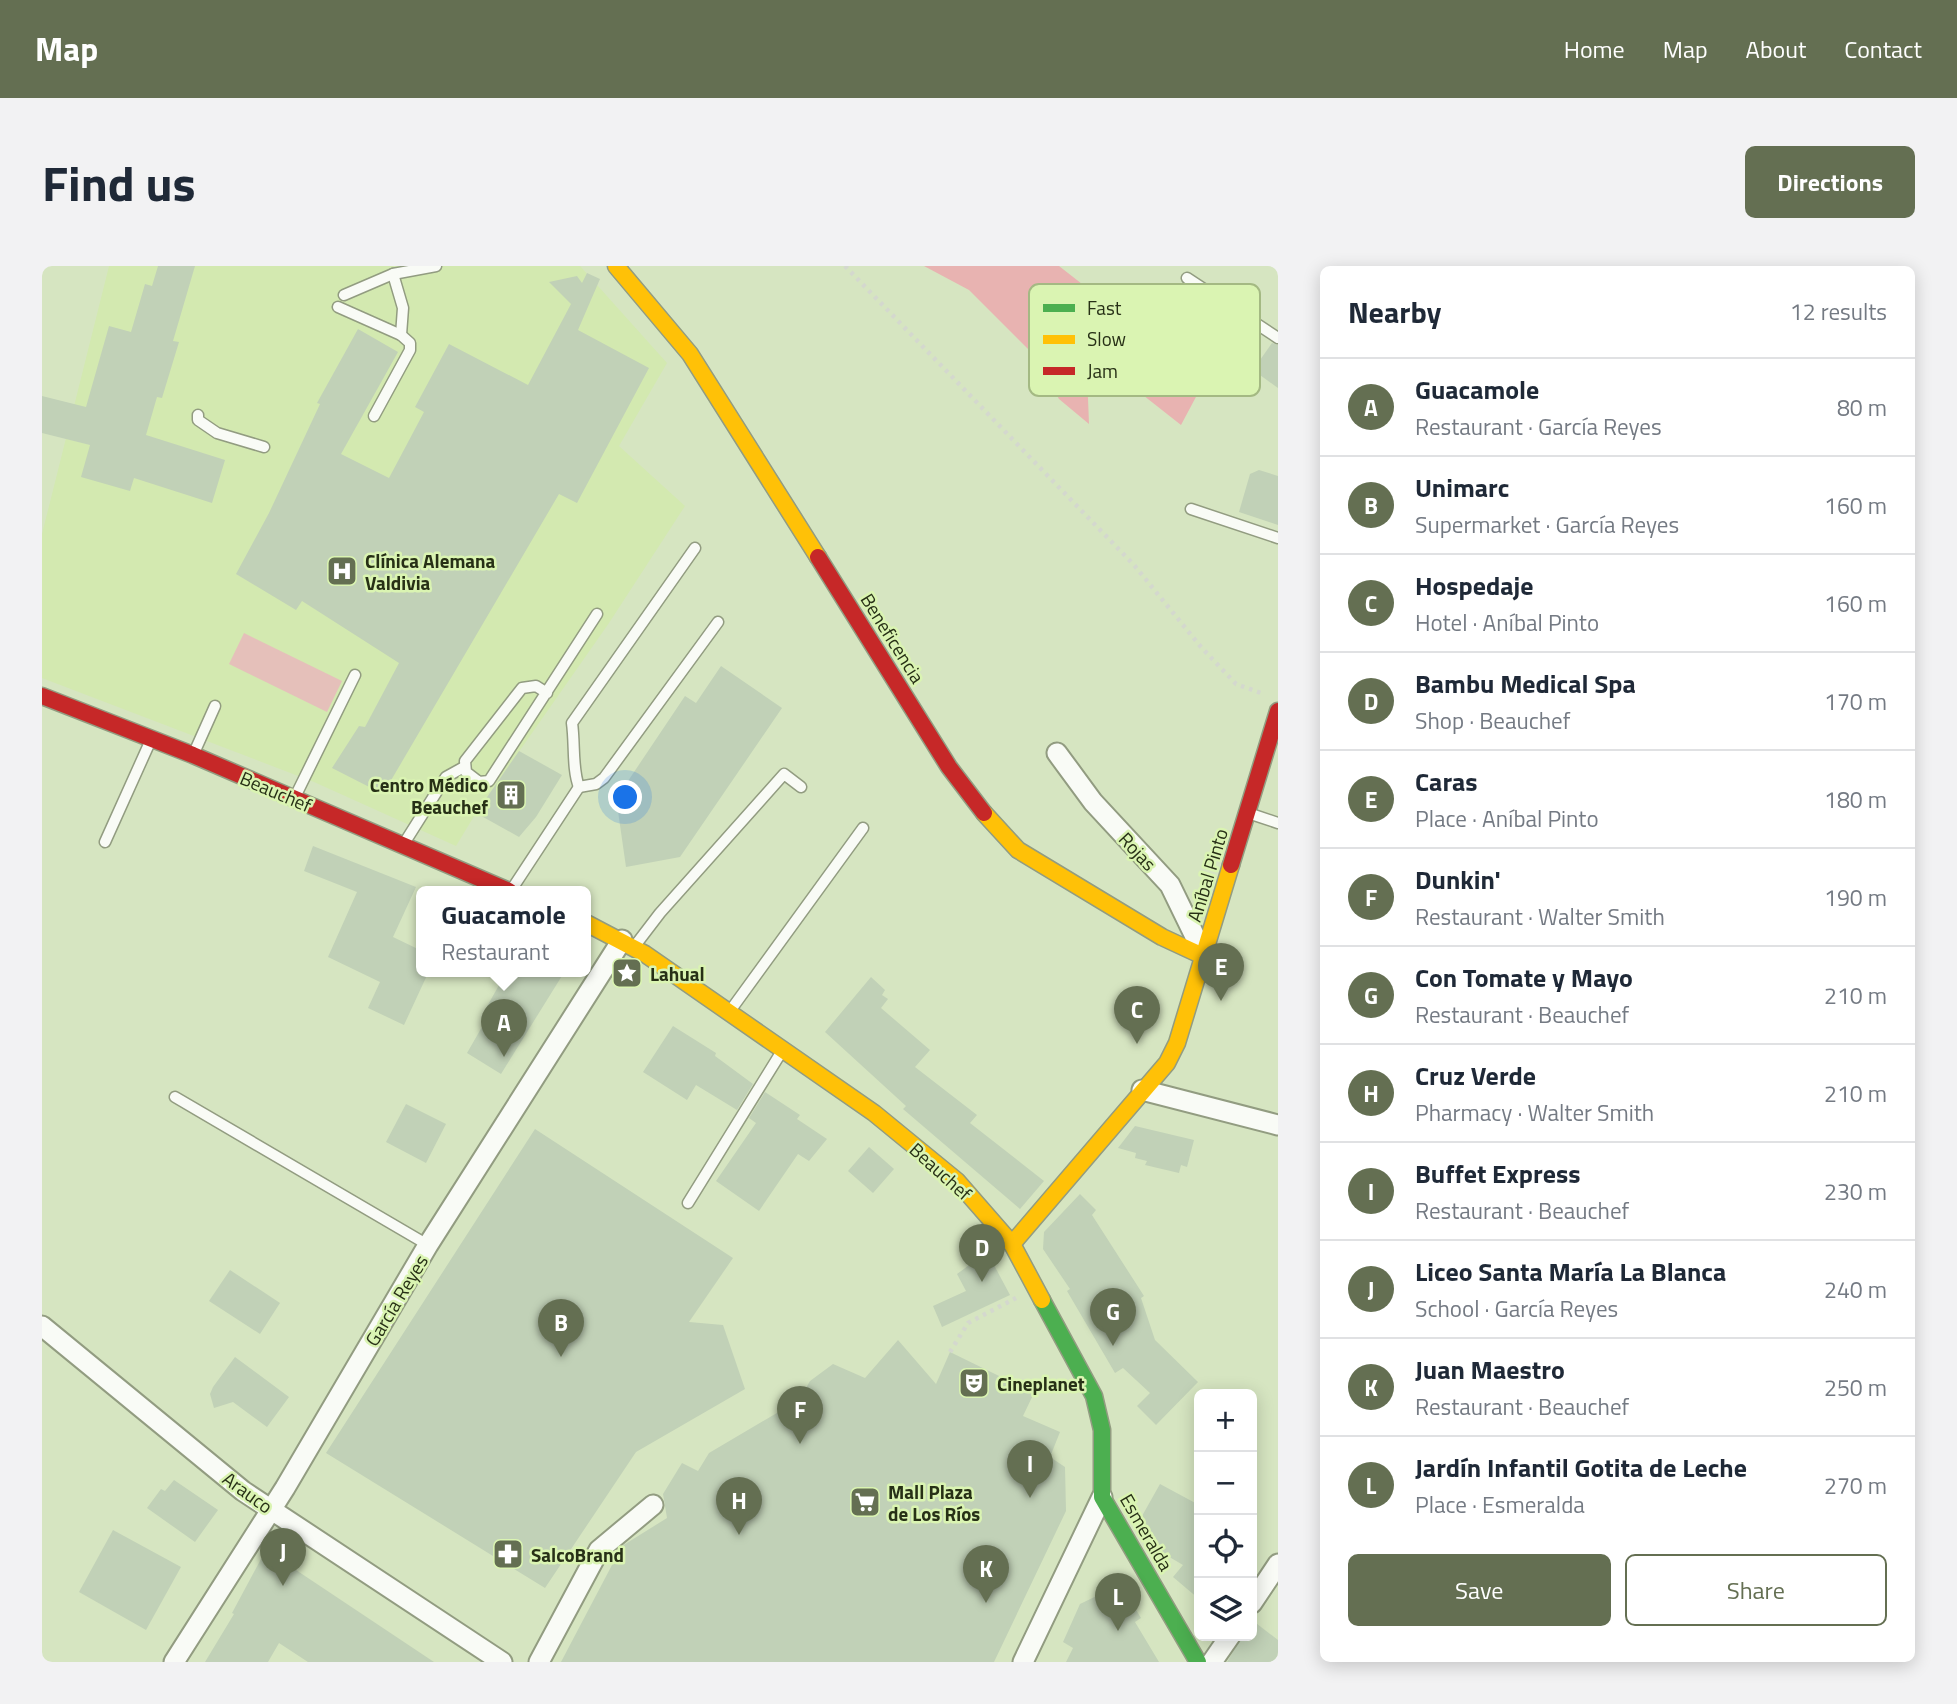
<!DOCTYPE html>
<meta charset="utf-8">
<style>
:root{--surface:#fff;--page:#f2f2f3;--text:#1f2937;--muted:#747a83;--line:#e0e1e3;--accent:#646f52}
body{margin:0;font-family:"Titillium Web",sans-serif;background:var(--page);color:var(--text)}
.controls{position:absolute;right:21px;bottom:21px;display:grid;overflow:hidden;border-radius:10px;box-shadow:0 4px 18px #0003}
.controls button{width:63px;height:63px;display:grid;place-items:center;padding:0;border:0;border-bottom:2px solid var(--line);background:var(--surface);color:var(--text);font:35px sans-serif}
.you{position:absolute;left:584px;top:532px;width:24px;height:24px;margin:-18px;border:5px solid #fff;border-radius:50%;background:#1a73e8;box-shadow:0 0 0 10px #1a73e833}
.badge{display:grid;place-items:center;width:46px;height:46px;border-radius:50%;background:var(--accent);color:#fff;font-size:23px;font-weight:700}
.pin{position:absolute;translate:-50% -58px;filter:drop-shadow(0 2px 4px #0008)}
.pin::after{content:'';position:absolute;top:37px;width:24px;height:21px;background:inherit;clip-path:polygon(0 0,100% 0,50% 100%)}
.popup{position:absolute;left:374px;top:620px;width:175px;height:91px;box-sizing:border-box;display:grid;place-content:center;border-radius:10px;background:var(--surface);filter:drop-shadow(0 2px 5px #0005);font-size:23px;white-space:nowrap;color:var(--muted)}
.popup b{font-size:26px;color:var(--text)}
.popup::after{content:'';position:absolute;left:50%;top:100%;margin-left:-14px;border:14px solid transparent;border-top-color:var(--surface)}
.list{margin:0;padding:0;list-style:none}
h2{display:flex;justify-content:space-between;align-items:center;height:91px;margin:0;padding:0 28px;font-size:30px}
h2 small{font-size:23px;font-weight:400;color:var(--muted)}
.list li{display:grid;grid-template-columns:46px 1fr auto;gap:21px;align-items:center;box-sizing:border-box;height:98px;padding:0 28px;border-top:2px solid var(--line)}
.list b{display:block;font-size:26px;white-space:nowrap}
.list p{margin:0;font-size:23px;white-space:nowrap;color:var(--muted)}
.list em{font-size:23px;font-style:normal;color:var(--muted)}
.actions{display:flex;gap:14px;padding:21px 28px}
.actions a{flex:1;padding:16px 0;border:2px solid var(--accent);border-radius:10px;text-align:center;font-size:24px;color:var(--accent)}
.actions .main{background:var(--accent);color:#fff}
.icon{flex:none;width:38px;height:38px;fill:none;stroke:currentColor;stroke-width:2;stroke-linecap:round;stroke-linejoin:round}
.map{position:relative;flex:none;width:1236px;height:1396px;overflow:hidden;border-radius:10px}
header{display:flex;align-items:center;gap:42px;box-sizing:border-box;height:98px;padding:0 35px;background:var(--accent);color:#fff}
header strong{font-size:33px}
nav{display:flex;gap:38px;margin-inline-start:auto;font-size:24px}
.intro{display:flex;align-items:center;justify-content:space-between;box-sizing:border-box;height:168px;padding:0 42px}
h1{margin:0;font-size:49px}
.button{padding:18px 32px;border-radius:10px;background:var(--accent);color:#fff;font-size:24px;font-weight:700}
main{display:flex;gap:42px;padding:0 42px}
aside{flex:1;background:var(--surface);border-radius:10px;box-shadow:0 4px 18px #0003}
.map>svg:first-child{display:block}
</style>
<header>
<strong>Map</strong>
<nav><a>Home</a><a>Map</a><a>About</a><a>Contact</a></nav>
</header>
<div class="intro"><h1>Find us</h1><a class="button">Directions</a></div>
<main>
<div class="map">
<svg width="1236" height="1396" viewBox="0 0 1236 1396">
<rect width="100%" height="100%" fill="#d6e5c1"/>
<path fill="#d3e9b0" d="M 67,0 L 538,0 L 625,97 L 577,180 L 643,240 L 567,357 L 434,547 L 414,580 L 272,516 L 0,412 L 0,268 Z"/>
<path fill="#e5c0ba" d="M 202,367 L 300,415 L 285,446 L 187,398 Z"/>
<path fill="#e8b3b1" d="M 882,0 L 1017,0 L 1163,114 L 1139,159 L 1092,122 L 1045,107 L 1047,158 L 1017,133 L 990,87 L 927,24 Z"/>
<g fill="#c1d1b7">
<path d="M 116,0 L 153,0 L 131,75 L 137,76 L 120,132 L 115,131 L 104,169 L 183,194 L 170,237 L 92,212 L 88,225 L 39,211 L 48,179 L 0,167 L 0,130 L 44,141 L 67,60 L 89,66 L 103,18 L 110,20 Z"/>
<path d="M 545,7 L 558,13 L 536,64 L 607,102 L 535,237 L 517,228 L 341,528 L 290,502 L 317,460 L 323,461 L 357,397 L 260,335 L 254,344 L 194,308 L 227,247 L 278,138 L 275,137 L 316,63 L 356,86 L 299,188 L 347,212 L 382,146 L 373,141 L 407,78 L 486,119 L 529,38 L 507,16 L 535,10 L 540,17 Z"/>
<path d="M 1230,77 L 1236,79 L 1236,122 L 1211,104 Z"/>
<path d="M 1217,204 L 1236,210 L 1236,259 L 1197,246 L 1208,208 Z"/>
<path d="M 679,400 L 740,442 L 638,591 L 584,601 L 576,545 L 593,521 L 586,515 L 643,430 L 654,437 Z"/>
<path d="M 477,485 L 520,509 L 494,551 L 477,571 L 434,547 Z"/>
<path d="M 271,580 L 374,621 L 351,671 L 380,685 L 380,705 L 387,705 L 362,759 L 326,742 L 338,716 L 286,691 L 315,626 L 262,605 Z"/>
<path d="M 465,705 L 523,705 L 459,808 L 425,787 L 444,754 L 439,751 Z"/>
<path d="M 829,711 L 843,724 L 840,729 L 846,733 L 839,742 L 888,784 L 873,801 L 935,849 L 928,857 L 1002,915 L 978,943 L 861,843 L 864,840 L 783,766 Z"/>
<path d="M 631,760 L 674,787 L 673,790 L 711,818 L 695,844 L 654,819 L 645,834 L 601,806 Z"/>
<path d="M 723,826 L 758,849 L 755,853 L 785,873 L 767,895 L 756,888 L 717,945 L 674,915 L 714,857 L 707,852 Z"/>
<path d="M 364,838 L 404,858 L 384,897 L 344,876 Z"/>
<path d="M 1093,860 L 1152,874 L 1145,901 L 1139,899 L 1137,907 L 1103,899 L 1105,895 L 1093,892 L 1094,887 L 1076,882 Z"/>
<path d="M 493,863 L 691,992 L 647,1056 L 681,1059 L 703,1123 L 594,1186 L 503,1322 L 284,1187 Z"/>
<path d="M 827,881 L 852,903 L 831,927 L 806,905 Z"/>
<path d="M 1038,928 L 1054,944 L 1050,949 L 1102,1030 L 1099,1032 L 1113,1074 L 1156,1116 L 1114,1159 L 1095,1140 L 1108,1127 L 1081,1102 L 1073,1107 L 1025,1025 L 1028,1023 L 1001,983 L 1002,966 Z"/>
<path d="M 945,986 L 968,1029 L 900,1061 L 891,1040 L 924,1025 L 915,1008 Z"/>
<path d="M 188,1004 L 238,1037 L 218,1068 L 167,1035 Z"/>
<path d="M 856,1074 L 894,1118 L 908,1086 L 992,1127 L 981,1150 L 1018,1166 L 1008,1191 L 1023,1201 L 1024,1245 L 952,1396 L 519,1396 L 580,1280 L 625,1252 L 621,1228 L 640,1197 L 656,1205 L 667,1187 L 757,1134 L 768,1115 L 791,1098 L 823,1112 Z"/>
<path d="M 193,1091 L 247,1131 L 225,1161 L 191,1136 L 172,1142 L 168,1128 L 171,1121 Z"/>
<path d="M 132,1214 L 176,1244 L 153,1276 L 105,1242 L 119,1223 L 123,1225 Z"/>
<path d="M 1118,1218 L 1157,1239 L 1157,1333 L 1131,1311 L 1141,1299 L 1112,1282 L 1099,1258 L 1100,1250 Z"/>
<path d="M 71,1264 L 139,1301 L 104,1364 L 37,1326 Z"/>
<path d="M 233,1290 L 392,1396 L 266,1396 L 237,1377 L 226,1396 L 163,1396 L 192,1348 L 190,1347 L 219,1293 Z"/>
<path d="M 1069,1323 L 1082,1341 L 1090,1337 L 1099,1352 L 1093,1356 L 1117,1396 L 1024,1396 L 1031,1382 L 1021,1376 L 1038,1338 Z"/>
<path d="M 1210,1354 L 1236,1374 L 1236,1396 L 1185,1396 L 1200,1370 L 1210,1370 Z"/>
</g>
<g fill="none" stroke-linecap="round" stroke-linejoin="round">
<g stroke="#929c81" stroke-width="13">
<g id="lane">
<path d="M 351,8 L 361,42 L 359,69"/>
<path d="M 1145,12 L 1236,72"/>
<path d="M 302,29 L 351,8 L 394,0"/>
<path d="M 296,41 L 359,69 L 368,77 L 368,84 L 332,150"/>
<path d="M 156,149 L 156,154 L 175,167 L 222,181"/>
<path d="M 1149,243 L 1236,272"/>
<path d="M 505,427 L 494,420 L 480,422 L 423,495 L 424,506 L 437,516 L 447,515 L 555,348"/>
<path d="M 152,487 L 173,440"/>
<path d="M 537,521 C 530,503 533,478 530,457 L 653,282"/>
<path d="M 537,521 L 554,518 L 562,512 L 676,356"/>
<path d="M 253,531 L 313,409"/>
<path d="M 1206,547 L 1236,557"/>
<path d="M 63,576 L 108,476"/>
<path d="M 363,576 L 404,511 L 422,501"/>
<path d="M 470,623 L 537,521"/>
<path d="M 592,681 L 618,647 L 742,508 L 759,521"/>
<path d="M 688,745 L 821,562"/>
<path d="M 133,831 L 386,979"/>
<path d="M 646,937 L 740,785"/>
</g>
</g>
<g stroke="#929c81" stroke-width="23">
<g id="street">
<path d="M 1015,487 L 1051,536 L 1128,619 L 1163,691"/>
<path d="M 1100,824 L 1236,859"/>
<path d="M 0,1060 L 201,1225 L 460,1396"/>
<path d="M 1210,1337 L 1236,1298"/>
<path d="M 132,1396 L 243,1222 L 386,979 L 580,674"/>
<path d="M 497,1396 L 557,1284 L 611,1239"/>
<path d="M 981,1396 L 1060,1231"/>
<path d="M 1170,1396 L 1188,1370"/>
</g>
</g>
<g stroke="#929c81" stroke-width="19">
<path id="fast" d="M 1000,1034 L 1052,1130 L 1060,1164 L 1060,1231 L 1156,1396"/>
</g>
<g stroke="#929c81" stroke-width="19">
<g id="slow">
<path d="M 574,0 L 648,88 L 776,291"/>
<path d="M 942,547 L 976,584 L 1120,671 L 1163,691"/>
<path d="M 544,657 L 603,688 L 832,847 L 915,915 L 970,978 L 1000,1034"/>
<path d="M 970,978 L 1125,797 L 1135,777 L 1189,599"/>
</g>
</g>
<g stroke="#929c81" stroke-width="19">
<g id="jam">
<path d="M 776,291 L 907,501 L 942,547"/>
<path d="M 0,430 L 151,489 L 467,625"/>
<path d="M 1189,599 L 1236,445"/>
</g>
</g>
<g stroke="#d4d8ce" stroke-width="4.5" stroke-dasharray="3.5 5" stroke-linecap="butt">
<path d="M 803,0 L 1092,299 L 1159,381 L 1194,418 L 1219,427"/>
<path d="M 908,1086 L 926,1057 L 974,1032"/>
</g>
<use href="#lane" stroke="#f9fbf6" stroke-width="10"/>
<use href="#street" stroke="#f9fbf6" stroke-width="19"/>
<use href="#fast" stroke="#4caf50" stroke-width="16"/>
<use href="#slow" stroke="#ffc107" stroke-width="16"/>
<use href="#jam" stroke="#c62828" stroke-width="16"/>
</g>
<defs>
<g id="hospital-square" transform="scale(1.575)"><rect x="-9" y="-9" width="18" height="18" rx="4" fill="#646f52" stroke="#daf4b2"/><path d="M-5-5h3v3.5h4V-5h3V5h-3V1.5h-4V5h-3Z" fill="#fff"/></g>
<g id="building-square" transform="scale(1.575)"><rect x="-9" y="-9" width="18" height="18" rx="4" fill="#646f52" stroke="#daf4b2"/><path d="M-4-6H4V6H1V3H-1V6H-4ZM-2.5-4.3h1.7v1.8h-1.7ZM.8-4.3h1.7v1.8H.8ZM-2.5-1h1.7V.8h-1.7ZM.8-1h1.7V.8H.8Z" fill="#fff"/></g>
<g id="sight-square" transform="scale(1.575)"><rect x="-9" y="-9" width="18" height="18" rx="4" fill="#646f52" stroke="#daf4b2"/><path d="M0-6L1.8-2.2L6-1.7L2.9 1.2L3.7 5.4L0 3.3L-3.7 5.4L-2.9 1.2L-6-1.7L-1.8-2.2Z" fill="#fff"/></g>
<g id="theatre-square" transform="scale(1.575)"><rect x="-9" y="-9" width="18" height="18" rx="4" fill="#646f52" stroke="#daf4b2"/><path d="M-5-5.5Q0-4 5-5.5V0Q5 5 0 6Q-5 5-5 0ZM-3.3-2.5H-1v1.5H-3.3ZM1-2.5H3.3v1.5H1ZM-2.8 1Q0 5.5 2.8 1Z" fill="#fff"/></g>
<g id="supermarket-square" transform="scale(1.575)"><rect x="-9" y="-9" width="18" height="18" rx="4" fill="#646f52" stroke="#daf4b2"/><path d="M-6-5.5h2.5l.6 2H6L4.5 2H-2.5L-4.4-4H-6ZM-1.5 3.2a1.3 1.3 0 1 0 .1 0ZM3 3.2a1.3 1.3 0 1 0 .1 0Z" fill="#fff"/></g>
<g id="pharmacy-square" transform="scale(1.575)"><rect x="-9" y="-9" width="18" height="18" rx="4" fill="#646f52" stroke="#daf4b2"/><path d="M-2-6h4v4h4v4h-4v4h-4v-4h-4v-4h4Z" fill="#fff"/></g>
</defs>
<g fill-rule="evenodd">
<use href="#hospital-square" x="300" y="305"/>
<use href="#building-square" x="469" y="529"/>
<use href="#sight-square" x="585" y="707"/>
<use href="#theatre-square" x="932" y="1117"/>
<use href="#supermarket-square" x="823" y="1236"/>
<use href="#pharmacy-square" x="466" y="1288"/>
</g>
<g text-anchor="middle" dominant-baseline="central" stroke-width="5" stroke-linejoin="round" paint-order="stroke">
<g font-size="19" font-weight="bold" fill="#273016" stroke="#daf4b2" text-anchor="start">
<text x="323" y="294">Clínica Alemana<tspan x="323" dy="22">Valdivia</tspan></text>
<text x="446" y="518" text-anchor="end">Centro Médico<tspan x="446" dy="22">Beauchef</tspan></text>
<text x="608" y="707">Lahual</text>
<text x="955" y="1117">Cineplanet</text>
<text x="846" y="1225">Mall Plaza<tspan x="846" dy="22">de Los Ríos</tspan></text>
<text x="489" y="1288">SalcoBrand</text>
</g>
<g font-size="19" fill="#273016" stroke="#daf4b2">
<text transform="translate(851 372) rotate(58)">Beneficencia</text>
<text transform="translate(234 525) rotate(23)">Beauchef</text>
<text transform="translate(1096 585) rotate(47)">Rojas</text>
<text transform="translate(1165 609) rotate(-73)">Aníbal Pinto</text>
<text transform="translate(899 905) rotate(42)">Beauchef</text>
<text transform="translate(354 1034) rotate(-59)">García Reyes</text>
<text transform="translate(206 1226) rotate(36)">Arauco</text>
<text transform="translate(1105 1266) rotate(60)">Esmeralda</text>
</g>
</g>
<rect x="987" y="18" width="231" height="112" rx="10" fill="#daf4b2" stroke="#a4b983" stroke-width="2"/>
<rect x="1001" y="38" width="32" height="8" fill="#4caf50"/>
<rect x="1001" y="69" width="32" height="9" fill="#ffc107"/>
<rect x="1001" y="101" width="32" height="8" fill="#c62828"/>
<g font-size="19" fill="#273016">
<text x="1045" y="49">Fast</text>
<text x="1045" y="80">Slow</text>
<text x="1045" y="112">Jam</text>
</g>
</svg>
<div class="controls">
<button>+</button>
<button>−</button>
<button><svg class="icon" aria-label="locate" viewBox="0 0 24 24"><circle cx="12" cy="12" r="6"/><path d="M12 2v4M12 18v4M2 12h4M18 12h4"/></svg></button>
<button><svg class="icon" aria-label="layers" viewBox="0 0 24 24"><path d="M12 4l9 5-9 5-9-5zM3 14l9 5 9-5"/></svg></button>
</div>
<div class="you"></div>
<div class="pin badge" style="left:462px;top:791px">A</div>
<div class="popup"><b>Guacamole</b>Restaurant</div>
<div class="pin badge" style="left:519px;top:1091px">B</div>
<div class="pin badge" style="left:1095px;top:778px">C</div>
<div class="pin badge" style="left:940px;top:1016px">D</div>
<div class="pin badge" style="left:1179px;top:735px">E</div>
<div class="pin badge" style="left:758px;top:1178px">F</div>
<div class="pin badge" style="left:1071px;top:1080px">G</div>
<div class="pin badge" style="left:697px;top:1269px">H</div>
<div class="pin badge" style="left:988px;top:1232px">I</div>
<div class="pin badge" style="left:241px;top:1320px">J</div>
<div class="pin badge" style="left:944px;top:1337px">K</div>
<div class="pin badge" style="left:1076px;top:1365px">L</div>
</div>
<aside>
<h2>Nearby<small>12 results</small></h2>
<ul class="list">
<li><span class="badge">A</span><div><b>Guacamole</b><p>Restaurant · García Reyes</p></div><em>80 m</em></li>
<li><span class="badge">B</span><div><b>Unimarc</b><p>Supermarket · García Reyes</p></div><em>160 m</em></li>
<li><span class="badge">C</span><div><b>Hospedaje</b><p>Hotel · Aníbal Pinto</p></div><em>160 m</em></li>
<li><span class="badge">D</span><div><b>Bambu Medical Spa</b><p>Shop · Beauchef</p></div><em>170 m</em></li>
<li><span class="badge">E</span><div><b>Caras</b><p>Place · Aníbal Pinto</p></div><em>180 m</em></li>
<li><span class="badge">F</span><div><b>Dunkin'</b><p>Restaurant · Walter Smith</p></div><em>190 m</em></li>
<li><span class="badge">G</span><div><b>Con Tomate y Mayo</b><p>Restaurant · Beauchef</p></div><em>210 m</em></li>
<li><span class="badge">H</span><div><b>Cruz Verde</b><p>Pharmacy · Walter Smith</p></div><em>210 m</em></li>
<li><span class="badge">I</span><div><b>Buffet Express</b><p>Restaurant · Beauchef</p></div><em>230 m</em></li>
<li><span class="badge">J</span><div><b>Liceo Santa María La Blanca</b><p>School · García Reyes</p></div><em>240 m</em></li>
<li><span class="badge">K</span><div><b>Juan Maestro</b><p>Restaurant · Beauchef</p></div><em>250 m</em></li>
<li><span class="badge">L</span><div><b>Jardín Infantil Gotita de Leche</b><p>Place · Esmeralda</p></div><em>270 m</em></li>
</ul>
<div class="actions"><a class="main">Save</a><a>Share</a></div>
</aside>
</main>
